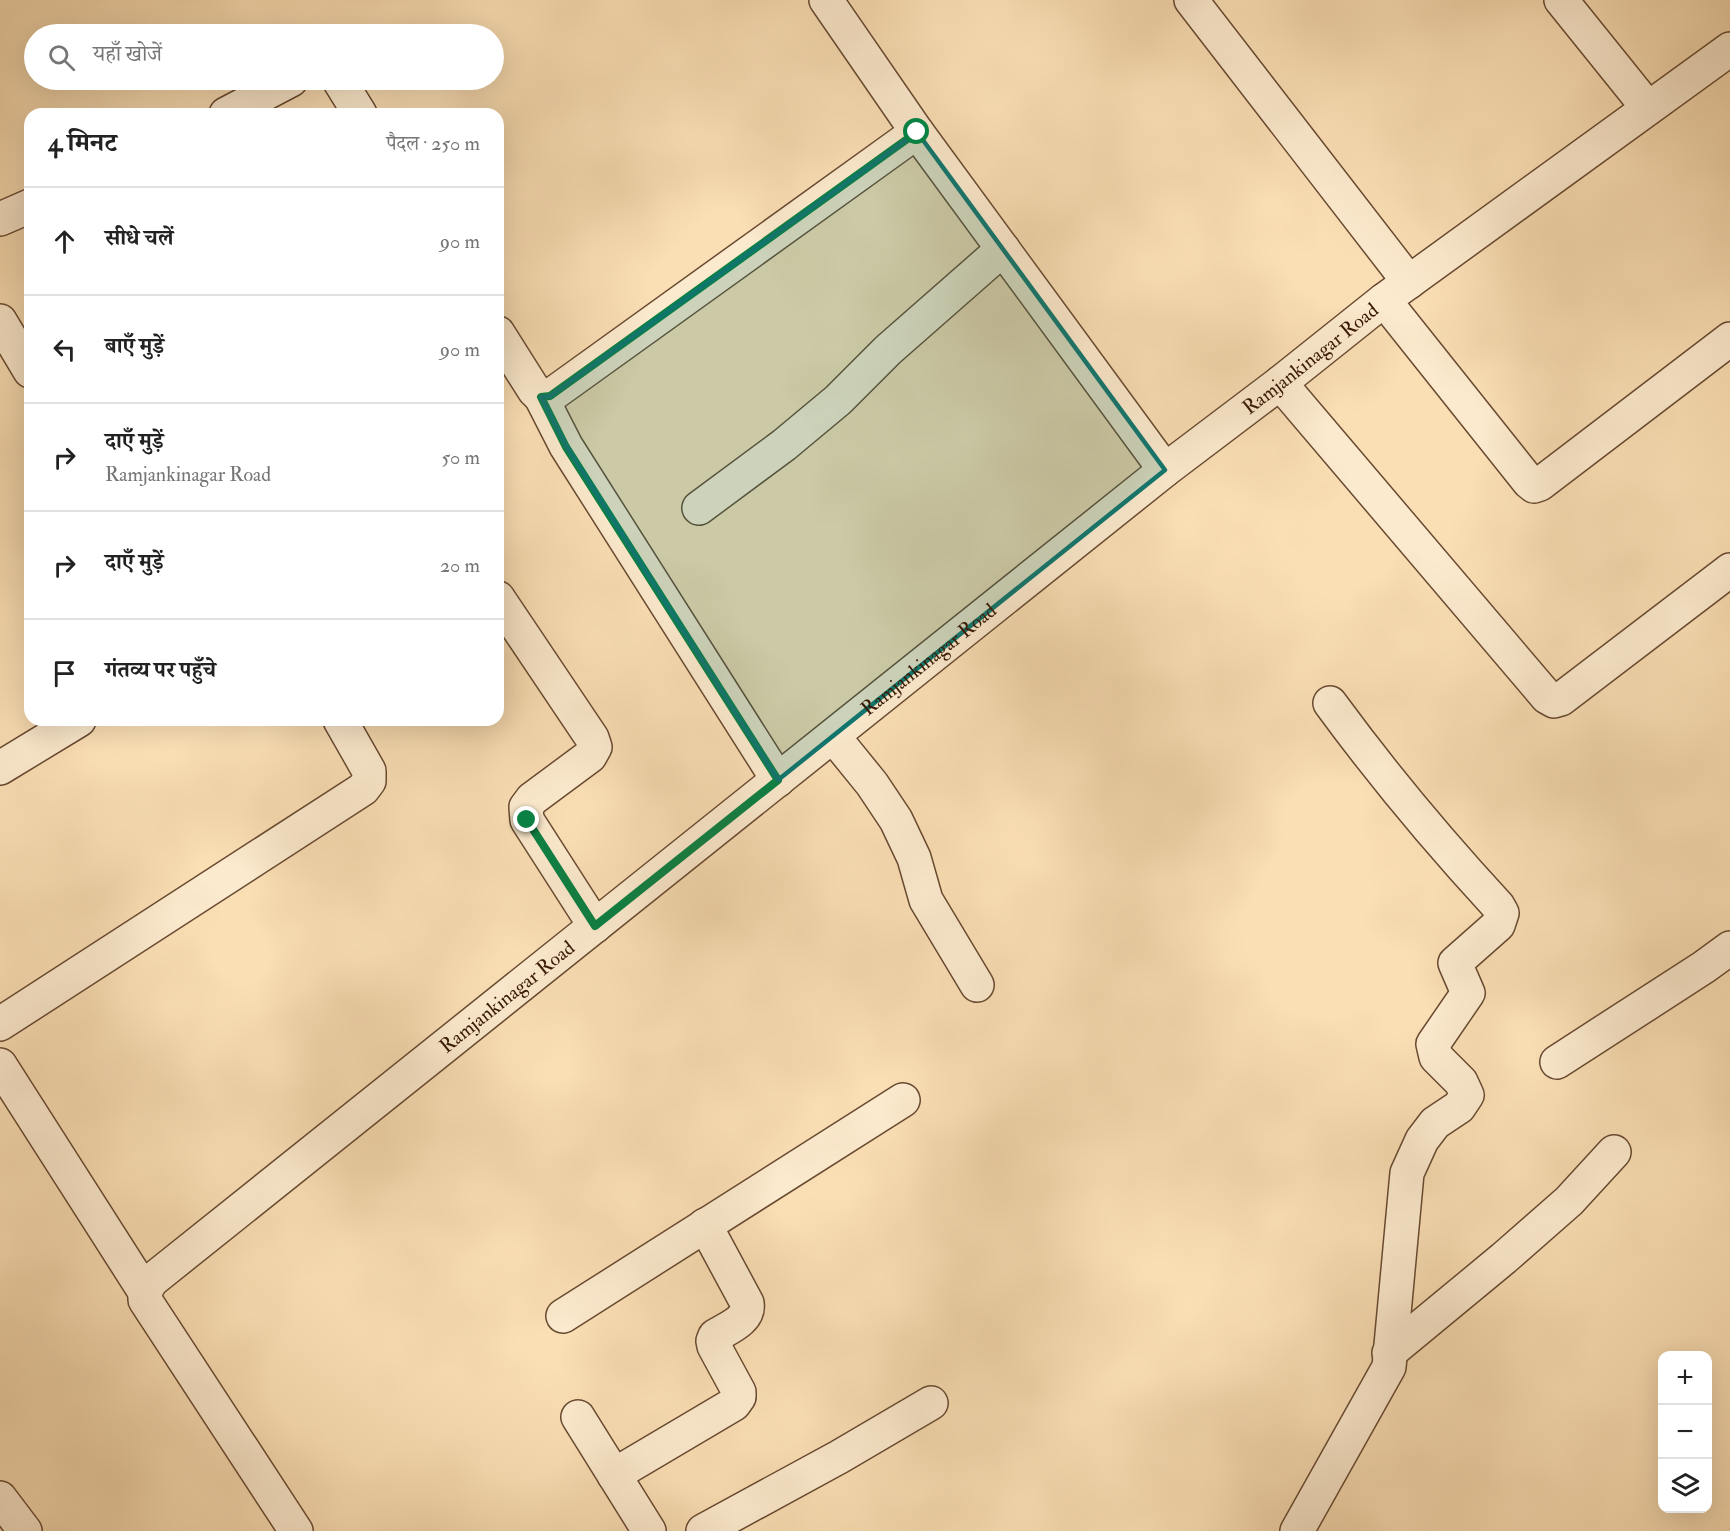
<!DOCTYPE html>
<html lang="hi">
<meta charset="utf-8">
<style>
:root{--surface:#fff;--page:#f2f2f2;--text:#222;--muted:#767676;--line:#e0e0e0}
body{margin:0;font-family:"IM FELL Double Pica","Noto Serif Devanagari",serif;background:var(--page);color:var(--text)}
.controls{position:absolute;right:18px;bottom:18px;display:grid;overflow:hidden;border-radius:12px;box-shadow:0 6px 24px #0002}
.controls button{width:54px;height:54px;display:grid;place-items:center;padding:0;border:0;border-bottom:2px solid var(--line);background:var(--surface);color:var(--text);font:30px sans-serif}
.stop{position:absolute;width:18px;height:18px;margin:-14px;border:4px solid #0b8043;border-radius:50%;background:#fff}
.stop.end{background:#0b8043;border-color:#fff;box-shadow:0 2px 6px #0008}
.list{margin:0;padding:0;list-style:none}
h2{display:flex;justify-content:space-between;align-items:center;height:78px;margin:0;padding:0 24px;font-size:26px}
h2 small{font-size:20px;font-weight:400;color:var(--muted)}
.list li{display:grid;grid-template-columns:39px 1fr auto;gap:18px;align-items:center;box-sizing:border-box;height:108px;padding:0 24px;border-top:2px solid var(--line)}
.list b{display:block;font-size:22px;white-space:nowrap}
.list p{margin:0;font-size:20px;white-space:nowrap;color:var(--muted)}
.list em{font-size:20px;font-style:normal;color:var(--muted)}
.icon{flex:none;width:33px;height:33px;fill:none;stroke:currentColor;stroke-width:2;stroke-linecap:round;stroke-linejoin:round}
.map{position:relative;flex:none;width:1730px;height:1531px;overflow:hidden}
.search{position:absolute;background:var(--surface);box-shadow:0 6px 24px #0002;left:24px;top:24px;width:480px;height:66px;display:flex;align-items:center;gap:15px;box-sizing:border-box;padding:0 21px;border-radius:33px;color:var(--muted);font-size:22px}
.panel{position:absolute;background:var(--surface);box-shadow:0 6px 24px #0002;left:24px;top:108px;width:480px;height:618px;border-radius:18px}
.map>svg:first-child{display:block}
</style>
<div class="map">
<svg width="1730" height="1531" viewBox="0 0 1730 1531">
<rect width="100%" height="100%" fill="#fadeb4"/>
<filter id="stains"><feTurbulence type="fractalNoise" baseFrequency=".00333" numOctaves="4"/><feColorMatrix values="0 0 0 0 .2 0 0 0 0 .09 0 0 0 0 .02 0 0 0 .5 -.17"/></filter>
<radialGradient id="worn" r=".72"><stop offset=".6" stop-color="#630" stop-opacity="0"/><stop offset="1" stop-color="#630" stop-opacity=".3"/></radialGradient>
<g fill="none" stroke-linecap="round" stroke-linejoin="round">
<g stroke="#684a31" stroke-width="36">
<g id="minor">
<path d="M 826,0 L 917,132 L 1165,470"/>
<path d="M 1191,0 L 1409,282"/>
<path d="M 1561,0 L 1648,108"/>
<path d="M 339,80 L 360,114"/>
<path d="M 226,114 L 291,80"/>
<path d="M 0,219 L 30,206"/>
<path d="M 1384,300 L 1529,482 L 1534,486 L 1540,484 L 1730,339"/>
<path d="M 0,321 L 30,371"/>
<path d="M 498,333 L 534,390 L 541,397 L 550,396 L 917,132"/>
<path d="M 1280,383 L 1547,697 L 1554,701 L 1561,699 L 1730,570"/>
<path d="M 541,397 L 566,446 L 778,780"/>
<path d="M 699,508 L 784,445 L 838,400 L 888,350 L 1003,249"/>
<path d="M 498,598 L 592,738 L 595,747 L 590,756 L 532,799 L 526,807 L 527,820 L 595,926"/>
<path d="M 833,736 L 872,784 L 896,820 L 914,858 L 926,900 L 977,985"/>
<path d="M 0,768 L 79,720"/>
<path d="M 0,1024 L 363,789 L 369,781 L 369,771 L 340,720"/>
<path d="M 1557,1062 L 1704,967 L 1730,948"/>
<path d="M 0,1065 L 145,1292"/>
<path d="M 563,1316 L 903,1100"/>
<path d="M 1389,1353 L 1504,1258 L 1569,1201 L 1614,1152"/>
<path d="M 578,1417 L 649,1531"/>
<path d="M 614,1475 L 734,1404 L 739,1397 L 739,1392 L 714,1346 L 713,1341 L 715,1336 C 728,1328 750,1320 747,1303 L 705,1225"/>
<path d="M 0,1498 L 25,1531"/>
<path d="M 703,1531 L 839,1457 L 931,1403"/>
<path d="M 1297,1531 L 1389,1367 L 1407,1173 L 1422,1140 L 1435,1123 L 1459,1107 L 1467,1095 L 1461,1082 L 1436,1057 L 1433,1044 L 1468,993 L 1455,963 L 1498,925 L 1502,913 L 1498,906 C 1438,841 1382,774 1330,703"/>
</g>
</g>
<g stroke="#684a31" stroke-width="36">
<g id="tertiary">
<path id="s1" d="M 296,1531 L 145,1300 L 145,1292 L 151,1281 L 1165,470 L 1280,383 L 1384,300 L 1730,49"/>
</g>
</g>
<use href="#minor" stroke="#fceace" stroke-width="33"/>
<use href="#tertiary" stroke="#fceace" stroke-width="33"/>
</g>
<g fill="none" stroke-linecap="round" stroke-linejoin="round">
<path stroke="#0b8043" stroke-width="8" d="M 527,820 L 595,926 L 778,780 L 566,447 L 541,397 L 550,396 L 917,132"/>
</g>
<path fill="#0f766e" fill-opacity="0.2" stroke="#0f766e" stroke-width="4.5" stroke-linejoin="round" d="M 917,132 L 1165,470 L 778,780 L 566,446 L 541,397 L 550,396 Z"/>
<g text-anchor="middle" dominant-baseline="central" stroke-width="5" stroke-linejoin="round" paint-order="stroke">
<g font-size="20" fill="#371805" stroke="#fceace">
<text stroke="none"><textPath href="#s1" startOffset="1778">Ramjankinagar Road</textPath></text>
<text stroke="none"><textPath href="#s1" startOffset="1292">Ramjankinagar Road</textPath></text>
<text stroke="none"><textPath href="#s1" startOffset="752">Ramjankinagar Road</textPath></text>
</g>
</g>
<rect width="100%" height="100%" filter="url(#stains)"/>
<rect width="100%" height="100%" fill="url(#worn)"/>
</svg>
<div class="controls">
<button>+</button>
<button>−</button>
<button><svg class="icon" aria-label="layers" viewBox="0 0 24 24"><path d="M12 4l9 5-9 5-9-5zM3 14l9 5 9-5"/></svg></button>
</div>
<div class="stop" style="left:917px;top:132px"></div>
<div class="stop end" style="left:527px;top:820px"></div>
<div class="search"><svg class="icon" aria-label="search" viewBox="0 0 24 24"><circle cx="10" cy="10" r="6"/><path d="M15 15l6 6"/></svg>यहाँ खोजें</div>
<section class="panel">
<h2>4 मिनट<small>पैदल · 250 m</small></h2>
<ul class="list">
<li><svg class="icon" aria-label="ahead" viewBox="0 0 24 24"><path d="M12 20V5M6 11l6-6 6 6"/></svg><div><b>सीधे चलें</b></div><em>90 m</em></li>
<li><svg class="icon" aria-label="left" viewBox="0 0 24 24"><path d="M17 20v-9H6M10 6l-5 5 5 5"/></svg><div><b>बाएँ मुड़ें</b></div><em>90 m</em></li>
<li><svg class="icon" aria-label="right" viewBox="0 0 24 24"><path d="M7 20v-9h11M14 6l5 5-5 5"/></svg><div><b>दाएँ मुड़ें</b><p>Ramjankinagar Road</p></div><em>50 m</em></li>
<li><svg class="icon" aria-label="right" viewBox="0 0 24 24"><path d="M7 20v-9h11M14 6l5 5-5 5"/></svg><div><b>दाएँ मुड़ें</b></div><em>20 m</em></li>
<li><svg class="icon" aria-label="arrive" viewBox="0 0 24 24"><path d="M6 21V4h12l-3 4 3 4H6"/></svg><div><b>गंतव्य पर पहुँचे</b></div></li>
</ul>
</section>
</div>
